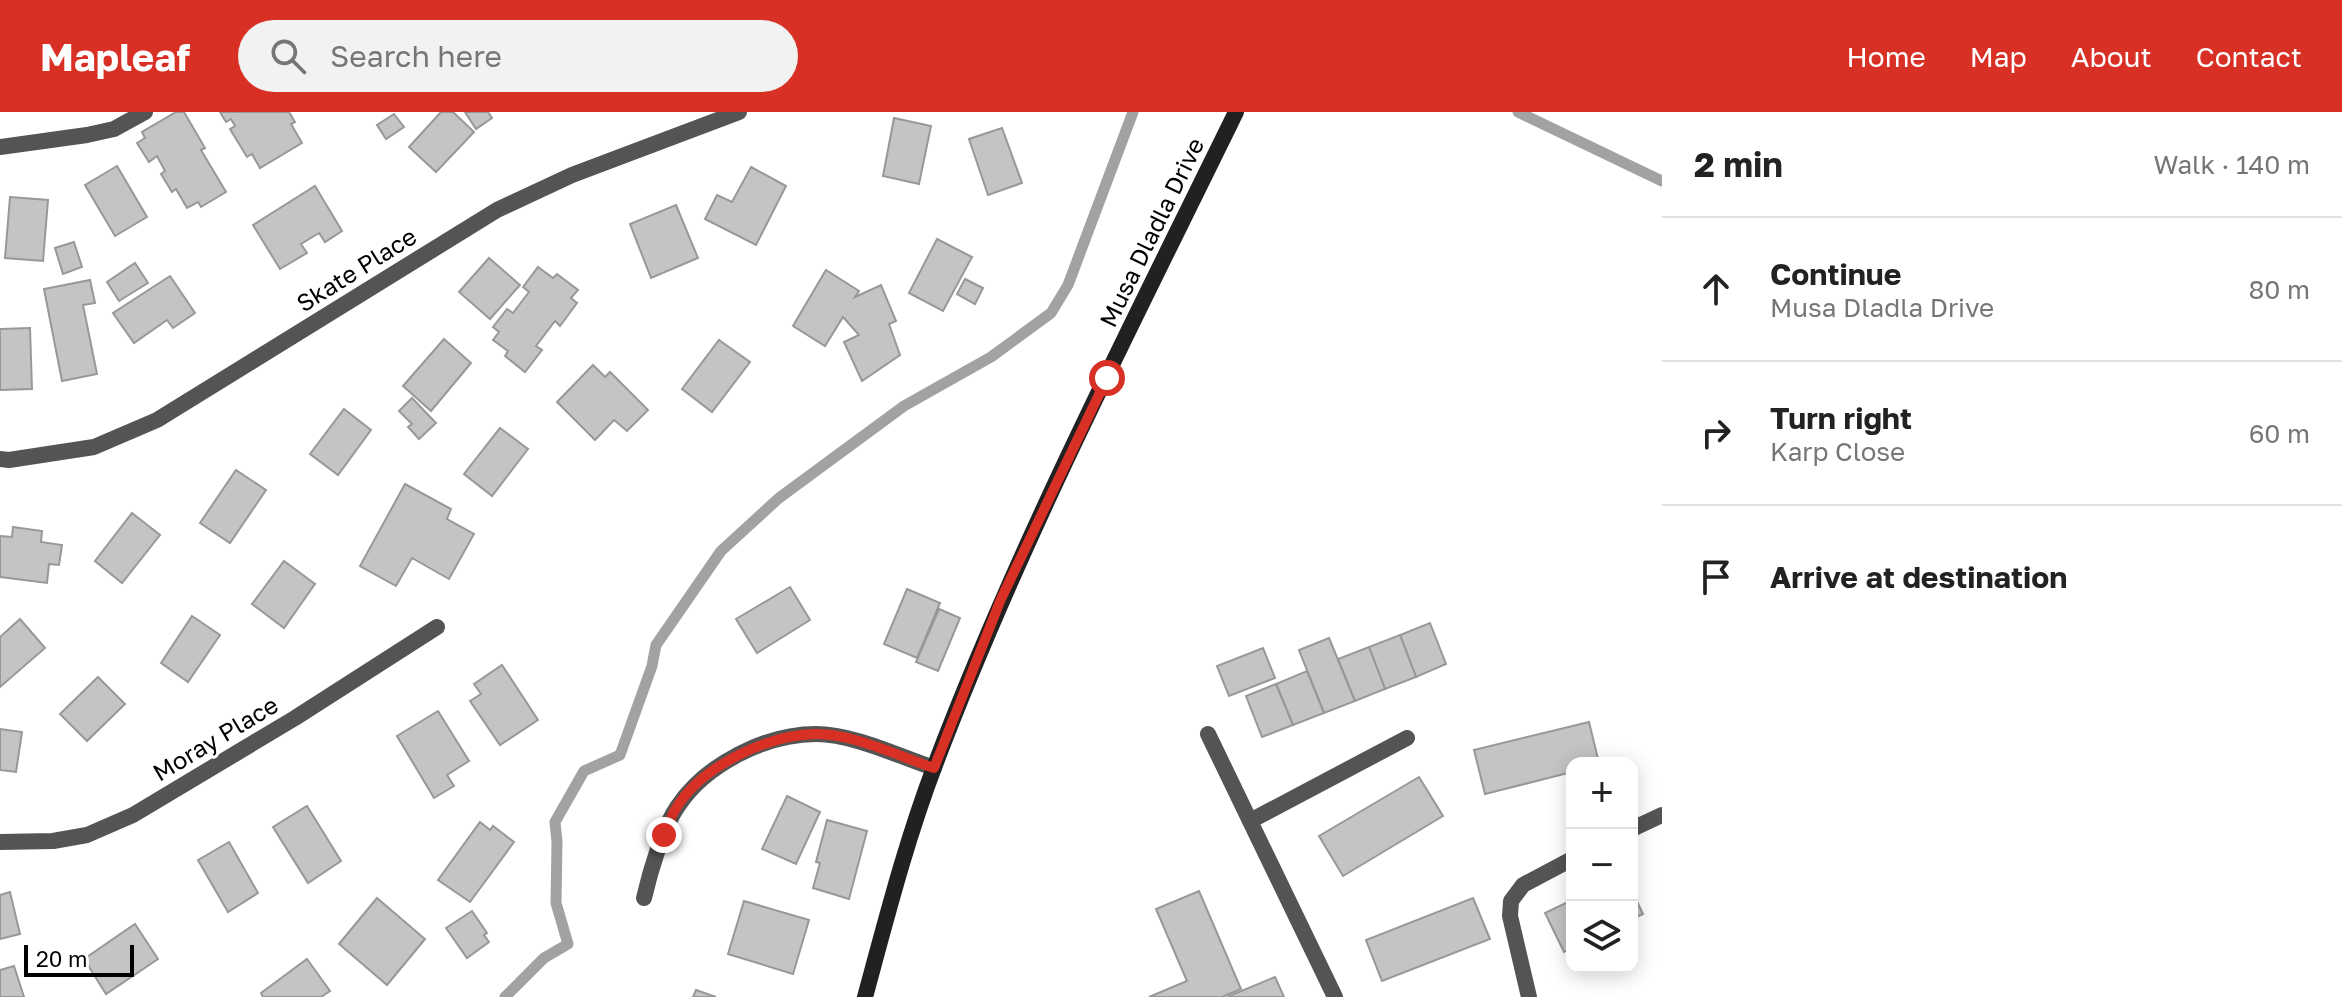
<!DOCTYPE html>
<meta charset="utf-8">
<style>
:root{--surface:#fff;--page:#f2f2f2;--text:#222;--muted:#767676;--line:#e0e0e0;--accent:#d93025}
body{margin:0;font-family:"Golos Text",sans-serif;background:var(--page);color:var(--text)}
.controls{position:absolute;right:24px;bottom:24px;display:grid;overflow:hidden;border-radius:16px;box-shadow:0 4px 20px #0003}
.controls button{width:72px;height:72px;display:grid;place-items:center;padding:0;border:0;border-bottom:2px solid var(--line);background:var(--surface);color:var(--text);font:40px sans-serif}
.scale{position:absolute;left:24px;bottom:20px;width:110px;box-sizing:border-box;padding-left:8px;border:4px solid #000;border-top:0;font-size:22px;line-height:28px;white-space:nowrap;color:#000;-webkit-text-stroke:6px #fff;paint-order:stroke}
.stop{position:absolute;width:24px;height:24px;margin:-18px;border:6px solid #d93025;border-radius:50%;background:#fff}
.stop.end{background:#d93025;border-color:#fff;box-shadow:0 2px 8px #0008}
.list{margin:0;padding:0;list-style:none}
h2{display:flex;justify-content:space-between;align-items:center;height:104px;margin:0;padding:0 32px;font-size:34px}
h2 small{font-size:26px;font-weight:400;color:var(--muted)}
.list li{display:grid;grid-template-columns:52px 1fr auto;gap:24px;align-items:center;box-sizing:border-box;height:144px;padding:0 32px;border-top:2px solid var(--line)}
.list b{display:block;font-size:30px;white-space:nowrap}
.list p{margin:0;font-size:26px;white-space:nowrap;color:var(--muted)}
.list em{font-size:26px;font-style:normal;color:var(--muted)}
.icon{flex:none;width:44px;height:44px;fill:none;stroke:currentColor;stroke-width:2;stroke-linecap:round;stroke-linejoin:round}
.map{position:relative;flex:none;width:1662px;height:885px;overflow:hidden}
header{display:flex;align-items:center;gap:48px;box-sizing:border-box;height:112px;padding:0 40px;background:var(--accent);color:#fff}
header strong{font-size:38px}
nav{display:flex;gap:44px;margin-inline-start:auto;font-size:28px}
.search{width:560px;height:72px;background:var(--page);display:flex;align-items:center;gap:20px;box-sizing:border-box;padding:0 28px;border-radius:44px;color:var(--muted);font-size:30px}
main{display:flex}
aside{flex:1;background:var(--surface)}
.map>svg:first-child{display:block}
</style>
<header>
<strong>Mapleaf</strong>
<div class="search"><svg class="icon" aria-label="search" viewBox="0 0 24 24"><circle cx="10" cy="10" r="6"/><path d="M15 15l6 6"/></svg>Search here</div>
<nav><a>Home</a><a>Map</a><a>About</a><a>Contact</a></nav>
</header>
<main>
<div class="map">
<svg width="1662" height="885" viewBox="0 0 1662 885">
<rect width="100%" height="100%" fill="#fff"/>
<g fill="none" stroke-linecap="round" stroke-linejoin="round">
<g stroke="#a2a2a2" stroke-width="11">
<path d="M 1518,0 L 1662,69"/>
<path d="M 505,885 L 544,846 L 568,832 L 556,791 L 557,730 L 555,710 L 584,659 L 620,643 L 652,554 L 656,533 L 721,439 L 779,386 L 904,294 L 991,245 L 1051,201 L 1068,173 L 1133,0"/>
</g>
</g>
<g fill="#c4c4c4" stroke="#989898" stroke-width="2">
<path d="M 176,0 L 184,0 L 205,36 L 201,38 L 226,80 L 201,95 L 198,90 L 187,96 L 176,77 L 172,80 L 161,62 L 165,59 L 157,44 L 149,50 L 137,31 L 145,26 L 142,20 Z"/>
<path d="M 220,0 L 289,0 L 295,10 L 291,12 L 302,31 L 260,56 L 252,42 L 247,45 L 230,17 L 235,14 L 231,7 L 226,10 Z"/>
<path d="M 441,0 L 453,0 L 474,20 L 436,60 L 409,35 Z"/>
<path d="M 465,0 L 488,0 L 492,6 L 476,17 Z"/>
<path d="M 394,2 L 404,15 L 386,27 L 377,13 Z"/>
<path d="M 894,6 L 931,14 L 919,72 L 883,64 Z"/>
<path d="M 1002,16 L 1022,71 L 988,83 L 969,27 Z"/>
<path d="M 117,54 L 147,105 L 115,124 L 85,73 Z"/>
<path d="M 751,55 L 786,74 L 756,133 L 705,107 L 717,83 L 732,90 Z"/>
<path d="M 315,74 L 342,119 L 325,130 L 319,121 L 301,132 L 307,141 L 280,157 L 253,113 Z"/>
<path d="M 10,85 L 48,88 L 43,149 L 5,146 Z"/>
<path d="M 676,93 L 698,146 L 651,166 L 630,112 Z"/>
<path d="M 937,127 L 972,145 L 943,199 L 909,181 Z"/>
<path d="M 74,130 L 82,155 L 63,162 L 55,136 Z"/>
<path d="M 489,146 L 520,173 L 490,207 L 459,180 Z"/>
<path d="M 135,151 L 148,171 L 119,189 L 107,170 Z"/>
<path d="M 538,155 L 553,166 L 557,162 L 578,178 L 571,186 L 577,191 L 560,214 L 555,209 L 536,234 L 542,238 L 525,260 L 505,244 L 508,239 L 493,228 L 499,220 L 493,215 L 507,197 L 513,201 L 529,180 L 523,175 Z"/>
<path d="M 826,158 L 859,179 L 855,185 L 881,173 L 896,209 L 889,212 L 900,243 L 862,269 L 844,230 L 859,223 L 843,205 L 825,234 L 793,214 Z"/>
<path d="M 170,164 L 195,201 L 173,216 L 167,208 L 134,231 L 113,201 Z"/>
<path d="M 965,167 L 983,176 L 975,192 L 957,182 Z"/>
<path d="M 90,168 L 95,191 L 83,193 L 97,262 L 62,269 L 44,177 Z"/>
<path d="M 30,216 L 32,277 L 0,278 L 0,217 Z"/>
<path d="M 444,227 L 471,251 L 431,299 L 403,274 Z"/>
<path d="M 719,228 L 750,250 L 712,300 L 682,277 Z"/>
<path d="M 593,253 L 605,265 L 610,260 L 648,298 L 627,319 L 614,308 L 595,328 L 557,290 Z"/>
<path d="M 412,286 L 436,311 L 419,327 L 408,315 L 412,312 L 399,299 Z"/>
<path d="M 344,297 L 371,318 L 338,363 L 310,342 Z"/>
<path d="M 500,316 L 528,337 L 492,384 L 464,362 Z"/>
<path d="M 236,358 L 266,378 L 230,431 L 200,411 Z"/>
<path d="M 405,372 L 451,397 L 447,407 L 474,422 L 449,467 L 412,446 L 396,474 L 360,454 Z"/>
<path d="M 132,401 L 160,423 L 122,471 L 95,449 Z"/>
<path d="M 13,415 L 42,419 L 41,430 L 62,433 L 59,453 L 49,452 L 47,471 L 0,465 L 0,424 L 12,425 Z"/>
<path d="M 284,449 L 315,472 L 284,516 L 252,492 Z"/>
<path d="M 790,475 L 810,508 L 757,541 L 736,507 Z"/>
<path d="M 907,477 L 940,491 L 917,546 L 884,532 Z"/>
<path d="M 939,497 L 960,506 L 938,559 L 916,550 Z"/>
<path d="M 192,504 L 220,523 L 188,570 L 161,551 Z"/>
<path d="M 20,507 L 45,536 L 0,575 L 0,525 Z"/>
<path d="M 1430,511 L 1446,552 L 1416,565 L 1400,523 Z"/>
<path d="M 1400,523 L 1416,565 L 1385,577 L 1369,535 Z"/>
<path d="M 1329,526 L 1355,589 L 1324,601 L 1299,538 Z"/>
<path d="M 1369,535 L 1385,577 L 1355,589 L 1338,547 Z"/>
<path d="M 1263,536 L 1275,566 L 1229,584 L 1217,554 Z"/>
<path d="M 502,553 L 538,608 L 500,633 L 470,589 L 481,582 L 474,572 Z"/>
<path d="M 1307,559 L 1324,601 L 1293,613 L 1276,572 Z"/>
<path d="M 98,565 L 125,592 L 87,629 L 60,602 Z"/>
<path d="M 1276,572 L 1293,613 L 1262,625 L 1246,584 Z"/>
<path d="M 438,599 L 469,649 L 447,663 L 454,674 L 434,686 L 397,624 Z"/>
<path d="M 1589,610 L 1599,651 L 1572,651 L 1572,660 L 1485,682 L 1474,638 Z"/>
<path d="M 0,617 L 22,620 L 16,660 L 0,658 Z"/>
<path d="M 1419,665 L 1443,704 L 1343,764 L 1319,724 Z"/>
<path d="M 787,684 L 820,700 L 796,752 L 762,737 Z"/>
<path d="M 307,694 L 341,749 L 308,771 L 273,715 Z"/>
<path d="M 827,708 L 867,719 L 849,787 L 813,776 L 820,751 L 816,750 Z"/>
<path d="M 480,710 L 490,718 L 493,714 L 514,730 L 470,790 L 438,768 Z"/>
<path d="M 229,730 L 258,781 L 228,800 L 198,748 Z"/>
<path d="M 1199,779 L 1241,877 L 1222,885 L 1149,885 L 1187,869 L 1156,797 Z"/>
<path d="M 1632,779 L 1643,802 L 1632,807 Z"/>
<path d="M 10,780 L 20,822 L 0,827 L 0,783 Z"/>
<path d="M 377,786 L 425,827 L 387,873 L 339,832 Z"/>
<path d="M 1473,786 L 1490,827 L 1382,869 L 1366,828 Z"/>
<path d="M 1572,788 L 1572,836 L 1564,840 L 1545,801 Z"/>
<path d="M 744,789 L 809,808 L 793,862 L 728,842 Z"/>
<path d="M 472,799 L 487,821 L 484,823 L 489,830 L 467,846 L 446,816 Z"/>
<path d="M 135,812 L 158,847 L 106,882 L 84,847 Z"/>
<path d="M 307,847 L 330,879 L 321,885 L 263,885 L 261,881 Z"/>
<path d="M 14,854 L 24,885 L 0,885 L 0,858 Z"/>
<path d="M 1275,865 L 1284,885 L 1227,885 Z"/>
<path d="M 696,878 L 716,885 L 693,885 Z"/>
</g>
<g fill="none" stroke-linecap="round" stroke-linejoin="round">
<g stroke="#545454" stroke-width="16">
<path d="M 0,35 L 87,23 L 114,17 L 145,0"/>
<path d="M 1208,622 L 1335,885"/>
<path d="M 1250,709 L 1407,626"/>
<path d="M 1632,717 L 1662,703"/>
<path d="M 1529,885 L 1510,804 L 1511,789 L 1523,773 L 1572,747"/>
</g>
<g stroke="#545454" stroke-width="16">
<path d="M 0,347 L 9,348 L 94,335 L 157,308 L 497,98 L 572,63 L 739,0"/>
<path d="M 0,730 L 53,729 L 87,723 L 133,703 L 295,606 L 437,515"/>
<path d="M 644,786 C 650,760 663,715 678,694 C 706,652 766,622 816,622 C 853,622 898,644 934,656"/>
</g>
<path stroke="#212121" stroke-width="16" d="M 865,885 C 886,808 906,729 935,653 C 1020,429 1131,215 1236,0"/>
</g>
<g fill="none" stroke-linecap="round" stroke-linejoin="round">
<path stroke="#d93025" stroke-width="10" d="M 664,723 C 668,714 671,703 677,695 C 702,654 768,623 815,622 C 852,621 898,644 934,656 L 1001,487 L 1107,266"/>
</g>
<g text-anchor="middle" dominant-baseline="central" stroke-width="6" stroke-linejoin="round" paint-order="stroke">
<g font-size="24" fill="#000" stroke="#fff">
<text transform="translate(1151 120) rotate(-64)">Musa Dladla Drive</text>
<text transform="translate(356 157) rotate(-32)">Skate Place</text>
<text transform="translate(215 626) rotate(-31)">Moray Place</text>
</g>
</g>
</svg>
<div class="controls">
<button>+</button>
<button>−</button>
<button><svg class="icon" aria-label="layers" viewBox="0 0 24 24"><path d="M12 4l9 5-9 5-9-5zM3 14l9 5 9-5"/></svg></button>
</div>
<div class="scale">20 m</div>
<div class="stop" style="left:1107px;top:266px"></div>
<div class="stop end" style="left:664px;top:723px"></div>
</div>
<aside>
<h2>2 min<small>Walk · 140 m</small></h2>
<ul class="list">
<li><svg class="icon" aria-label="ahead" viewBox="0 0 24 24"><path d="M12 20V5M6 11l6-6 6 6"/></svg><div><b>Continue</b><p>Musa Dladla Drive</p></div><em>80 m</em></li>
<li><svg class="icon" aria-label="right" viewBox="0 0 24 24"><path d="M7 20v-9h11M14 6l5 5-5 5"/></svg><div><b>Turn right</b><p>Karp Close</p></div><em>60 m</em></li>
<li><svg class="icon" aria-label="arrive" viewBox="0 0 24 24"><path d="M6 21V4h12l-3 4 3 4H6"/></svg><div><b>Arrive at destination</b></div></li>
</ul>
</aside>
</main>
